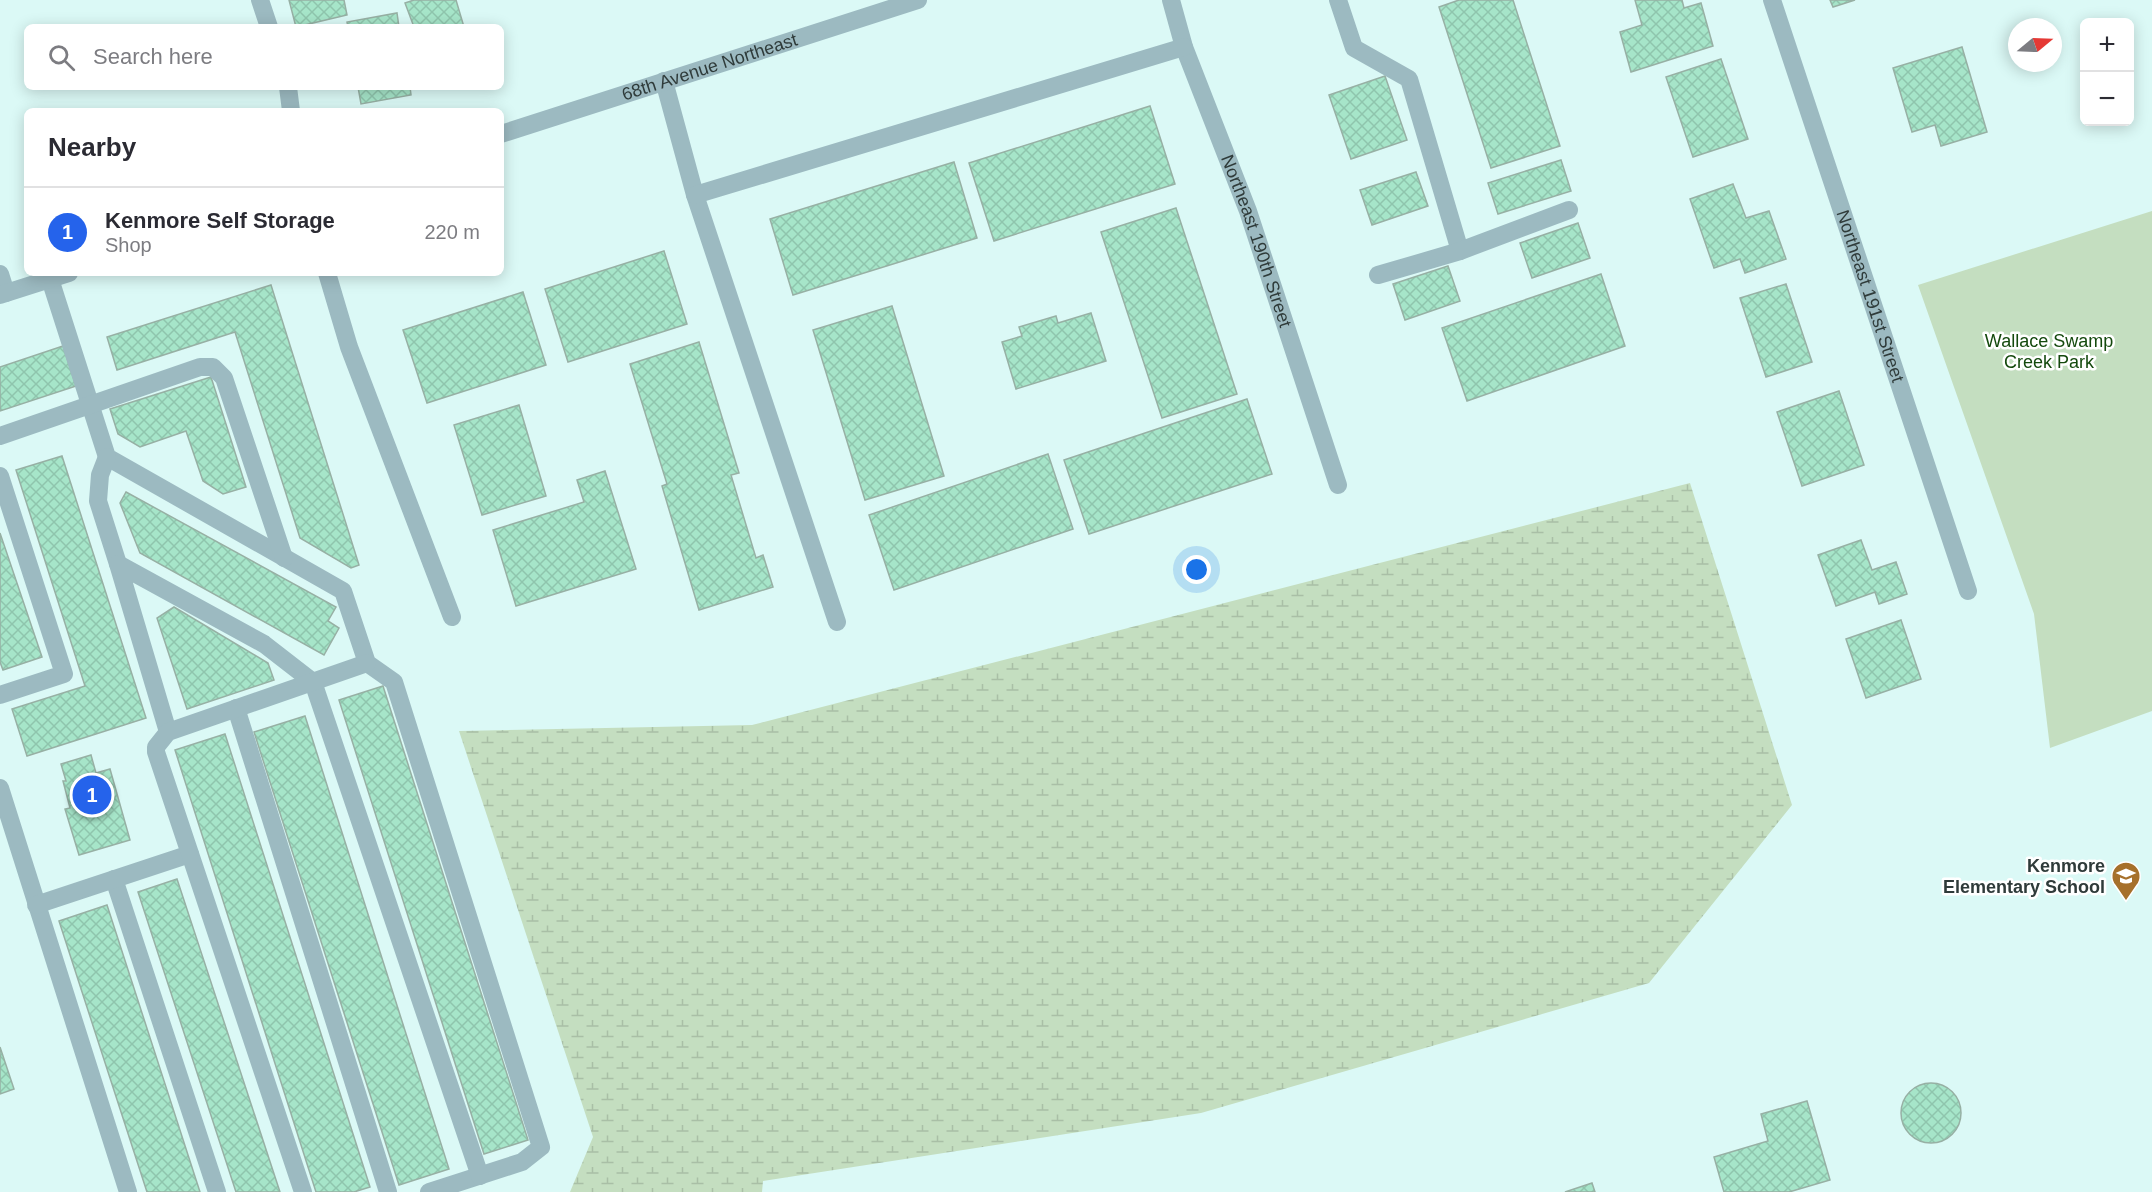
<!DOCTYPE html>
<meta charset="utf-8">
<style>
:root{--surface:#fff;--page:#f7f7f7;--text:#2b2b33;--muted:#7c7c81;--line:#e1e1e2;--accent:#2563eb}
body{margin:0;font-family:Helvetica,sans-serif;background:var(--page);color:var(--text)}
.controls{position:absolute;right:18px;top:18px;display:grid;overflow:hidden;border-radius:9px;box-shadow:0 3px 15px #0003}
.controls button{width:54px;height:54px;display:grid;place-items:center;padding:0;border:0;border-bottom:2px solid var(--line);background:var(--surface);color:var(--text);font:30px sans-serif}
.compass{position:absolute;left:2008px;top:18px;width:54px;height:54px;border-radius:50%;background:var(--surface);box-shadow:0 3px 15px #0003;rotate:71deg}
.you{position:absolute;left:1197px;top:570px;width:21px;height:21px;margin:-15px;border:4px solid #fff;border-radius:50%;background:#1a73e8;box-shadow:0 0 0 9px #1a73e833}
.badge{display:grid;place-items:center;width:39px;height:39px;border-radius:50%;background:var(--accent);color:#fff;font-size:20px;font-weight:700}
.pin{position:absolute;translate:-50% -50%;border:3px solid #fff;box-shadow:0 2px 6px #0006}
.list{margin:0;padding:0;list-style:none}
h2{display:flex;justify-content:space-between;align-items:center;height:78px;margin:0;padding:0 24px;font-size:26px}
h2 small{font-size:20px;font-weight:400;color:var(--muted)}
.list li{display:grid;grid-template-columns:39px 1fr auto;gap:18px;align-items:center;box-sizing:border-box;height:90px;padding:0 24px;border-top:2px solid var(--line)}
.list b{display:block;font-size:22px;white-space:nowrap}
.list p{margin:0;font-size:20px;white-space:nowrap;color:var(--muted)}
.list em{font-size:20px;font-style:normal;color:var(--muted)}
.icon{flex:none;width:33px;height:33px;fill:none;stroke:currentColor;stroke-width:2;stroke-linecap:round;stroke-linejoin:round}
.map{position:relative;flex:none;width:2152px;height:1192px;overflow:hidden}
.search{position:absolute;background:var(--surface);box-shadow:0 3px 15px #0003;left:24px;top:24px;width:480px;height:66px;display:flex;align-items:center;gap:15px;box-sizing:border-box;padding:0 21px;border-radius:9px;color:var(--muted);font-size:22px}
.panel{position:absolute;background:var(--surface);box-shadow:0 3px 15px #0003;left:24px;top:108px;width:480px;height:168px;border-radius:9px}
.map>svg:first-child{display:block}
</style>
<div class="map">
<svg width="2152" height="1192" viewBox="0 0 2152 1192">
<defs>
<pattern id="wetland-marsh" width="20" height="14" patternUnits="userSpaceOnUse" patternTransform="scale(1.5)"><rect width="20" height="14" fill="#c4dec0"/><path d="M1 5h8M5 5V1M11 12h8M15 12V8" fill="none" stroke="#a9bfa6"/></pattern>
<pattern id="building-cross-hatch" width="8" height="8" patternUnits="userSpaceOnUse" patternTransform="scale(1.5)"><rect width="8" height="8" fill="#a6e5c9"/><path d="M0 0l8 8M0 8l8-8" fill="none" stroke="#8fc5ad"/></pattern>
</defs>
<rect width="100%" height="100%" fill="#dbf9f6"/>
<path fill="#c4dec0" d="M 2152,211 L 2152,711 L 2050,748 L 2034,614 L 1918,285 Z"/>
<path fill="url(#wetland-marsh)" d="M 1690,483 L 1792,805 L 1649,983 L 1201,1113 L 763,1181 L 762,1192 L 570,1192 L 593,1137 L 459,731 L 752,725 Z"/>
<g fill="url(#building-cross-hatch)" stroke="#97b0a4" stroke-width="1.5">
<path d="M 289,0 L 344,0 L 347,15 L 296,27 Z"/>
<path d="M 414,0 L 456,0 L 464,27 L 414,27 L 405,3 Z"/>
<path d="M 1459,0 L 1513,0 L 1560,146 L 1491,168 L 1439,7 Z"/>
<path d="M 1635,0 L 1682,0 L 1684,8 L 1701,3 L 1713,46 L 1631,72 L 1620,32 L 1642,25 Z"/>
<path d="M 1830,0 L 1855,0 L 1833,7 Z"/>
<path d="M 397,13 L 399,27 L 348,27 L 347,22 Z"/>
<path d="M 1962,47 L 1987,132 L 1941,146 L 1935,125 L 1912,132 L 1893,68 Z"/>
<path d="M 1721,59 L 1748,139 L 1693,157 L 1666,77 Z"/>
<path d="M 1385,76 L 1407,140 L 1351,159 L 1329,95 Z"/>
<path d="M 358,87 L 410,87 L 411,95 L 361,104 Z"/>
<path d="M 1150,106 L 1175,184 L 994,241 L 969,163 Z"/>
<path d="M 1561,160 L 1571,191 L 1498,214 L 1488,183 Z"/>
<path d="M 954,162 L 977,238 L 793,295 L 770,219 Z"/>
<path d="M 1416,172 L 1428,206 L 1372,225 L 1360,190 Z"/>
<path d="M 1733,184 L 1746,218 L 1769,211 L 1786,259 L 1745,273 L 1740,259 L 1714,268 L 1690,199 Z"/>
<path d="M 1176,208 L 1237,394 L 1162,418 L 1101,232 Z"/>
<path d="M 1578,223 L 1590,258 L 1532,278 L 1520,243 Z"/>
<path d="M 664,251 L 687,324 L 568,362 L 545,289 Z"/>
<path d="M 1448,266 L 1460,301 L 1405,320 L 1393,284 Z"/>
<path d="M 1601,274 L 1625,346 L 1467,401 L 1442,328 Z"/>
<path d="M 1786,284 L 1812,362 L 1766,377 L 1740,298 Z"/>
<path d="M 271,285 L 359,565 L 351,568 L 300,538 L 235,332 L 117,370 L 107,337 Z"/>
<path d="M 523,292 L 546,365 L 427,403 L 403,330 Z"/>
<path d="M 892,306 L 944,476 L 865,500 L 813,330 Z"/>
<path d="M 1091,313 L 1106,361 L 1016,389 L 1002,342 L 1022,336 L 1019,327 L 1056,316 L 1058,323 Z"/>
<path d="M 699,342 L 739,473 L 731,475 L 756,558 L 763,555 L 773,587 L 699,610 L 662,486 L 667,484 L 630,364 Z"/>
<path d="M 63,346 L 76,386 L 0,411 L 0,367 Z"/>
<path d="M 211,377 L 246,487 L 223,494 L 203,481 L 186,431 L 140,447 L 118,434 L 110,409 Z"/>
<path d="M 1839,391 L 1864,465 L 1802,486 L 1777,412 Z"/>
<path d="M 1247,399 L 1272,474 L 1089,534 L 1064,460 Z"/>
<path d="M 519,405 L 546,496 L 482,515 L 454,425 Z"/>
<path d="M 1048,454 L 1073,529 L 894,590 L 869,515 Z"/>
<path d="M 62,456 L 146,718 L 27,756 L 12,709 L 85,686 L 16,470 Z"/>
<path d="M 605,471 L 636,569 L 516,606 L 493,530 L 584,502 L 577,480 Z"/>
<path d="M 126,492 L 336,607 L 328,621 L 339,628 L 324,655 L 140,553 L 120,503 Z"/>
<path d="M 0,533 L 42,657 L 3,670 L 0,662 Z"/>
<path d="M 1861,540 L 1872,570 L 1896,562 L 1907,594 L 1879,604 L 1875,592 L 1836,606 L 1818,555 Z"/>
<path d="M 174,607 L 268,663 L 274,680 L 187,709 L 157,618 Z"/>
<path d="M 1901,620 L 1921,679 L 1866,698 L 1846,639 Z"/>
<path d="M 383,686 L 528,1140 L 484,1154 L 339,700 Z"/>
<path d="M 305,716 L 449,1169 L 399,1185 L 254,732 Z"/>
<path d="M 225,734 L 370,1187 L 354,1192 L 316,1192 L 175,750 Z"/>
<path d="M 91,755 L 96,773 L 110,769 L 130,840 L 79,855 L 65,809 L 70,808 L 63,781 L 66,781 L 61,764 Z"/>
<path d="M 177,879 L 280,1192 L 236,1192 L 138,892 Z"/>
<path d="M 107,905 L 200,1192 L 147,1192 L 59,921 Z"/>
<path d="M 0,1047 L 14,1089 L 0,1094 Z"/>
<circle cx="1931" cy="1113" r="30"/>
<path d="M 1807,1101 L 1830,1180 L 1789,1192 L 1724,1192 L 1714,1157 L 1768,1141 L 1761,1114 Z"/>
<path d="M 1592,1183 L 1595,1192 L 1565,1192 Z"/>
</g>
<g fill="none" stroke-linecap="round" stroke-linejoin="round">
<g stroke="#9cbac1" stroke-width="18">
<path d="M 260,0 L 269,27"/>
<path id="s1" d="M 1171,0 L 1184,47 L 1248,211 L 1338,485"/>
<path d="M 1338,0 L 1354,48 L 1409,79 L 1460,251"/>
<path id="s2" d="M 1772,0 L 1968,591"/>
<path d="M 664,81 L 695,195 L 837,622"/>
<path d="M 288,87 L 291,111"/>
<path id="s3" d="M 501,134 L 918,0"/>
<path d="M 695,195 L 1184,47"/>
<path d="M 327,273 L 349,347 L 452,617"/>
<path d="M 0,274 L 6,293"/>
<path d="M 1378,275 L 1460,251 L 1569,210"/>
<path d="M 50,279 L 107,457 L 343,591 L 367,663 L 394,682 L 541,1147 L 522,1162 L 429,1192"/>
<path d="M 0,295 L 69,273"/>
<path d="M 0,436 L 200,367 L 213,367 L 224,378 L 284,558"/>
<path d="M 107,457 L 100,475 L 98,501 L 118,564"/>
<path d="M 0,476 L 64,674 L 0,695"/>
<path d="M 236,708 L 388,1192"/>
<path d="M 168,732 L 118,564 L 264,644 L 313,682 L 480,1176"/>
<path d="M 0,788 L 128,1192"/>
<path d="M 114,879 L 217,1192"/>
<path d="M 36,905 L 190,854"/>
<path d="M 303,1192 L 156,752 L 156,747 L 168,732 L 367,663"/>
</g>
</g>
<defs>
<g id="school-pin" transform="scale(1.5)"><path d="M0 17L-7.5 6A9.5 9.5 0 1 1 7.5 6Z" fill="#a6702b" stroke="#fff"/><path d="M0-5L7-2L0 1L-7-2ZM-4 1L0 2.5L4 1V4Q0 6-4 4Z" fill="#fff"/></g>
</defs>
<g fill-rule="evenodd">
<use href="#school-pin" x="2126" y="876"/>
</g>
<g text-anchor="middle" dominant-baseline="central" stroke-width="5" stroke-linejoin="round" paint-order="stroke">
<g font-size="18" fill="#2f3b3a" stroke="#fff">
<text stroke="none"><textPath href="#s3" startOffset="219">68th Avenue Northeast</textPath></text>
<text stroke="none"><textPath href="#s1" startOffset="256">Northeast 190th Street</textPath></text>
<text stroke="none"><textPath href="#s2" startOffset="312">Northeast 191st Street</textPath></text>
</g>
<g font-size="18" fill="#14490d" stroke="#fff">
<text x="2049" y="341">Wallace Swamp<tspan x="2049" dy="21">Creek Park</tspan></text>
</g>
<g font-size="18" font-weight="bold" fill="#2f3b3a" stroke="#fff" text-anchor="end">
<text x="2105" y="866">Kenmore<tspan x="2105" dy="21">Elementary School</tspan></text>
</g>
</g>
</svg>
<div class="controls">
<button>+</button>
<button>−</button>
</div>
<svg class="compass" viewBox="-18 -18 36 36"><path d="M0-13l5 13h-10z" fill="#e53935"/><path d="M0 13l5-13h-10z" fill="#7c7c81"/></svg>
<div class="you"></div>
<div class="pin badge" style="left:92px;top:795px">1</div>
<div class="search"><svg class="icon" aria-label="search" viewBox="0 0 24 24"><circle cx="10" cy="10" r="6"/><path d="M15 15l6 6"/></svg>Search here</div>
<section class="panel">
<h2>Nearby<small></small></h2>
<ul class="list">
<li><span class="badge">1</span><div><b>Kenmore Self Storage</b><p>Shop</p></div><em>220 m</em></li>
</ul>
</section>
</div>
